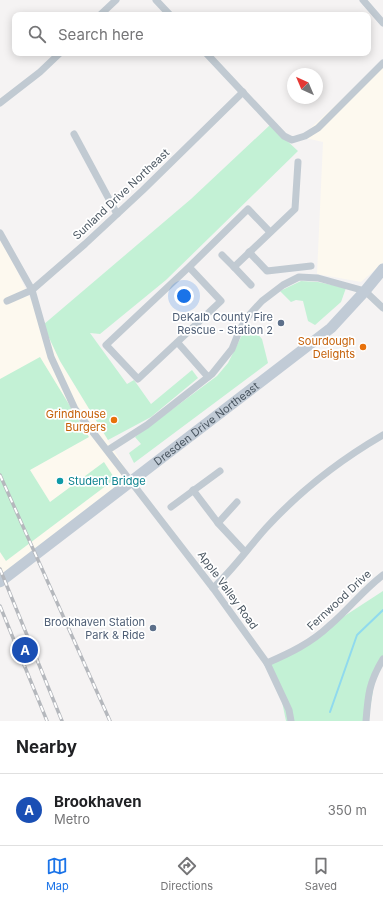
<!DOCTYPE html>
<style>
:root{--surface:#fff;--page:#f2f2f2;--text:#202124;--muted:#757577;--line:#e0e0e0;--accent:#1a73e8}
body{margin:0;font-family:Inter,sans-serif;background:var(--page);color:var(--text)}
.compass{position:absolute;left:287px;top:68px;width:36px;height:36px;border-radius:50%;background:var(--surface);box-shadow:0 2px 10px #0003;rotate:316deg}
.you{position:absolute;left:184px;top:296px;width:14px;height:14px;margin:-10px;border:3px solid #fff;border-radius:50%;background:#1a73e8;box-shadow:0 0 0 6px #1a73e833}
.badge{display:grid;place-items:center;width:26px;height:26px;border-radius:50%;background:var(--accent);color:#fff;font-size:13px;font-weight:700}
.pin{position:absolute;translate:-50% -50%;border:2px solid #fff;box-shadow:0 1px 4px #0006}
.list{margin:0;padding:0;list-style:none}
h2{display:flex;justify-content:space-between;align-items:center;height:52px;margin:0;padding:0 16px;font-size:17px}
h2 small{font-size:13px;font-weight:400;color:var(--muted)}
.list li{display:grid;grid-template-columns:26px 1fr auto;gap:12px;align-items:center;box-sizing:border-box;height:72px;padding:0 16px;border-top:1px solid var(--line)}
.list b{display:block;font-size:15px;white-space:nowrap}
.list p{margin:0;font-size:13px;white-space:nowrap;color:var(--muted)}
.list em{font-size:13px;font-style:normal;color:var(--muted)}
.icon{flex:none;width:22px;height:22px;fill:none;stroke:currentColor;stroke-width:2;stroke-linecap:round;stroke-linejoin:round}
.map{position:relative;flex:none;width:383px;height:721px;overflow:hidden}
.search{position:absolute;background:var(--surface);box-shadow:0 2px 10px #0003;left:12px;right:12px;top:12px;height:44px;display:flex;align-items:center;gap:10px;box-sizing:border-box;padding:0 14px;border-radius:8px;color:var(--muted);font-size:15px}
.sheet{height:124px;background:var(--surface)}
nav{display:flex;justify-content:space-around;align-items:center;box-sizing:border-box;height:56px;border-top:1px solid var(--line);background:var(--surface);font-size:11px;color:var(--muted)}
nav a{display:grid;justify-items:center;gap:2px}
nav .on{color:var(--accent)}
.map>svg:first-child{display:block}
</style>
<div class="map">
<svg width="383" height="721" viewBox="0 0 383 721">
<rect width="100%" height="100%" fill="#f5f3f3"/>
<g fill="#fdf9ef">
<path d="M 383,61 L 383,263 L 361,282 L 317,274 L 323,142 L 301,137 Z"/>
<path d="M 0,235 L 60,361 L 134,483 L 0,589 Z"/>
</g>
<g fill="#c3f1d5">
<path d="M 270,125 L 298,151 L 166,280 L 100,334 L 90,333 L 127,384 L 134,380 L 151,404 L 192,370 L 198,378 L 151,417 L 108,440 L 60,361 L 43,325 L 191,199 Z"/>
<path d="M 301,281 L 318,282 L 346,288 L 341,302 L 315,325 L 308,321 L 303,301 L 296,300 L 291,302 L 280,291 Z"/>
<path d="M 248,323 L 262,339 L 268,363 L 134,463 L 129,453 L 141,444 L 135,437 L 217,376 L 228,363 Z"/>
<path d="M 40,357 L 89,437 L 30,470 L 50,502 L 104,462 L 115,479 L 6,561 L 0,552 L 0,379 Z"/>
<path d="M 383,591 L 383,659 L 377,666 L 368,721 L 286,721 L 280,692 L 266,667 Z"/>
</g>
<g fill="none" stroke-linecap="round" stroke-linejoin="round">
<path stroke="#90daee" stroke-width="2" d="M 330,712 L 357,635 L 383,610"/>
<g stroke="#c1cad2" stroke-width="7">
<path d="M 156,0 L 170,15"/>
<path d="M 363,0 L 383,23"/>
<path d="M 100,15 L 116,0"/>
<path d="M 206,53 L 266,117 L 284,136 L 292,140 L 305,136 L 318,128 L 383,63"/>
<path d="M 0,103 L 40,72 L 60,53"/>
<path d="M 74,134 L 117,214"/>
<path d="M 0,233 L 32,290 L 51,357 L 75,409 L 213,588 L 267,663 L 289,710 L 291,721"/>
<path d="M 249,252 L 267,271 L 311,266"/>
<path d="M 222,255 L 234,267 L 295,209 L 298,162"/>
<path d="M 189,267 L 106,345 L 138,379 L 221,301 L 189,267 L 248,209 L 270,232"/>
<path d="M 234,267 L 251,285"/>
<path d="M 7,301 L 32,290 L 85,244 L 143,190 L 243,92"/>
<path d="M 178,343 L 208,377"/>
<path d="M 108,450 L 147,425 L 212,374 L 232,349 L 240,329 L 250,314 L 262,301 L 283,285 L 299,277 L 318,278 L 365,291 L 383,308"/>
<path d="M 193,490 L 218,523 L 245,552"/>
<path d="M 171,507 L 220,471"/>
<path d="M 218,523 L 237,502"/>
<path d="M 213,588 C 233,570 248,548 266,528 C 300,491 340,460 383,435"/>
<path d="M 267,663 C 290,653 311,643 329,626 C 348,610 363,590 383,575"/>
<path d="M 366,721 C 368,695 369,682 383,659"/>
</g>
<path stroke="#c1cbd6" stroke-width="11" id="s1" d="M 0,582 L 331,328 L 365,291 L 383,269"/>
<g stroke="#b5b8bd" stroke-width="3.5">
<g id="rail">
<path d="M 0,475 L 110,721"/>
<path d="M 0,569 L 62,721"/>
<path d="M 0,606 L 47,721"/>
</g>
</g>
<use href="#rail" stroke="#fff" stroke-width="2" stroke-dasharray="6" stroke-linecap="butt"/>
</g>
<g fill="#5c6f8a" stroke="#fff" stroke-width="1.5">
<circle cx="281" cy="323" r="4"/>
<circle cx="153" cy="628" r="4"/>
</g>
<g fill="#e8710a" stroke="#fff" stroke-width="1.5">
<circle cx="363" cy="347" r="4"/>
<circle cx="114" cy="420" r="4"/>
</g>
<circle fill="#0f9aa8" stroke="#fff" stroke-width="1.5" cx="60" cy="481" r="4"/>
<g text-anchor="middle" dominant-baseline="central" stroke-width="3.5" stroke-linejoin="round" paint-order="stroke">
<g font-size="11" fill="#4a5661" stroke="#fff">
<text transform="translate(121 194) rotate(-43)">Sunland Drive Northeast</text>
<text stroke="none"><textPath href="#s1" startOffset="260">Dresden Drive Northeast</textPath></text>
<text transform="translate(228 590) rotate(54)">Apple Valley Road</text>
<text transform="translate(339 600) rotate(-43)">Fernwood Drive</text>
</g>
<g font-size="11" fill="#4e5e75" stroke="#fff" text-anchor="end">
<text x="273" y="317">DeKalb County Fire<tspan x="273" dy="13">Rescue - Station 2</tspan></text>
<text x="145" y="622">Brookhaven Station<tspan x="145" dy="13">Park &amp; Ride</tspan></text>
</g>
<g font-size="11" fill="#c56008" stroke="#fff" text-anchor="end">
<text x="355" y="341">Sourdough<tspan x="355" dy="13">Delights</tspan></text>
<text x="106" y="414">Grindhouse<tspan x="106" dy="13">Burgers</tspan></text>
</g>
<g font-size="11" fill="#0d838f" stroke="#fff" text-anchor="start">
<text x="68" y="481">Student Bridge</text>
</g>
</g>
</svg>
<svg class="compass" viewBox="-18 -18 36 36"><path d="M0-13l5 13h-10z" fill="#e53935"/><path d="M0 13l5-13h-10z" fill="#757577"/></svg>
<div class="you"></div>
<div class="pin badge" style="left:25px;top:650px;background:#1a4fb4">A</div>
<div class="search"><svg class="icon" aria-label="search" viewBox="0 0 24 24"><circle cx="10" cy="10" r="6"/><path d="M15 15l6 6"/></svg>Search here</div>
</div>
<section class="sheet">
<h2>Nearby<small></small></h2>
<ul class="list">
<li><span class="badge" style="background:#1a4fb4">A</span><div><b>Brookhaven</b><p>Metro</p></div><em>350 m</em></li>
</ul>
</section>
<nav>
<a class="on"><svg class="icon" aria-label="map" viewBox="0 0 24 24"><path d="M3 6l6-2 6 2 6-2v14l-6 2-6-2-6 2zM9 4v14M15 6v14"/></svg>Map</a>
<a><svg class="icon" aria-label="directions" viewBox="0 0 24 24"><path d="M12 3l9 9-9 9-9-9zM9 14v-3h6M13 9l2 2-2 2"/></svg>Directions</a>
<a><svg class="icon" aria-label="saved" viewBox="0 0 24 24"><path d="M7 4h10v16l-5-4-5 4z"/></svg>Saved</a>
</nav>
